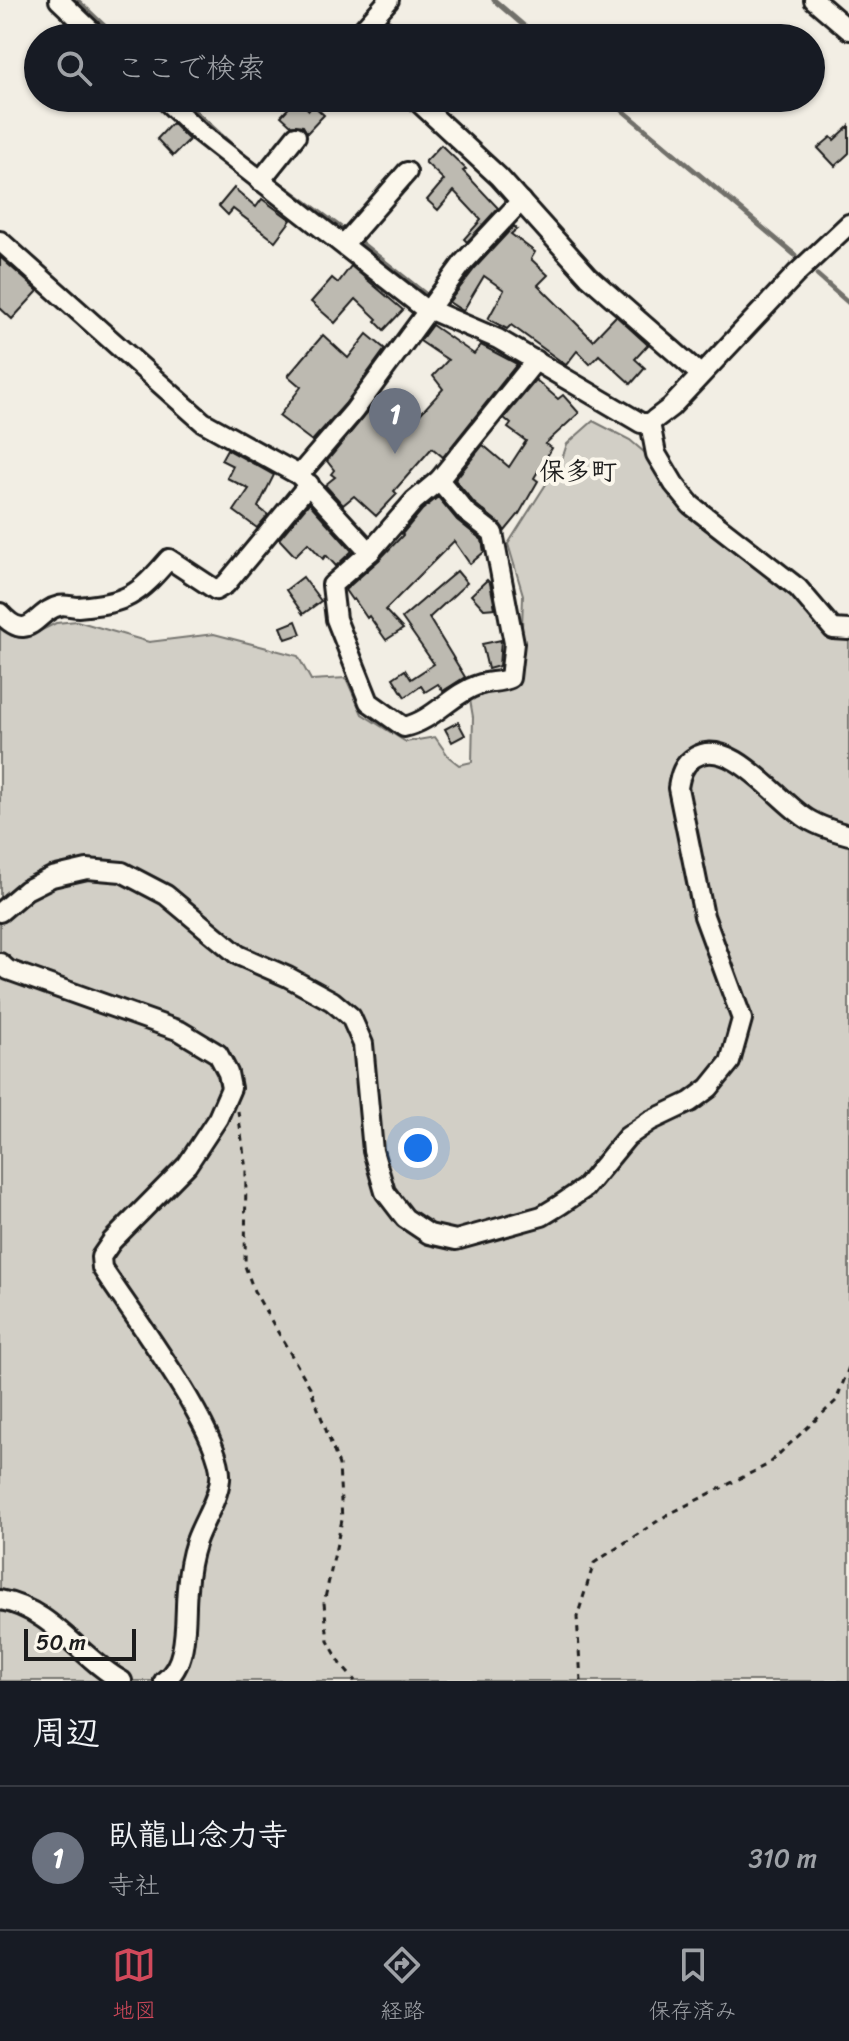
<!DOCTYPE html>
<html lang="ja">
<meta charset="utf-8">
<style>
:root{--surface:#171b24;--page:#20242c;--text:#f1f3f6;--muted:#9ea1a6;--line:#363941;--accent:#d1495b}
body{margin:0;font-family:Sriracha,"Klee One",sans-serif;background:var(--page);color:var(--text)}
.scale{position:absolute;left:24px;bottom:20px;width:112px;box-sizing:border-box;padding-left:8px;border:4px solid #1c1c1c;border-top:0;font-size:22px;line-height:28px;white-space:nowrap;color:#1c1c1c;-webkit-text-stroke:6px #fbf7ec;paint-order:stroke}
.you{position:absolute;left:418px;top:1148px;width:28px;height:28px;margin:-20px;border:6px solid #fff;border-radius:50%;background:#1a73e8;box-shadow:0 0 0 12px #1a73e833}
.badge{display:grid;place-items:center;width:52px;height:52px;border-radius:50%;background:var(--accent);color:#fff;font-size:26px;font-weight:700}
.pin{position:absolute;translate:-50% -66px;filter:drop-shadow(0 2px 4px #0008)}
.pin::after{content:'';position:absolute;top:42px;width:28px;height:24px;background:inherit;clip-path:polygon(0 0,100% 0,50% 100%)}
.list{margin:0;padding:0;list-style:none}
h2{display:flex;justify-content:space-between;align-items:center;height:104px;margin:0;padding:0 32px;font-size:34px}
h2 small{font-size:26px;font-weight:400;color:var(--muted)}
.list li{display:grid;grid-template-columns:52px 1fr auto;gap:24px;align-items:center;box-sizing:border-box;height:144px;padding:0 32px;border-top:2px solid var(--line)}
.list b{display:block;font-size:30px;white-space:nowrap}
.list p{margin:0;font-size:26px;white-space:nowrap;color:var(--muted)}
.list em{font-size:26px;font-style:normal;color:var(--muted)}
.icon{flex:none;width:44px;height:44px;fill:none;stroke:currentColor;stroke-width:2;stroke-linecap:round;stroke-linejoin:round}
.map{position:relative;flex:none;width:849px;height:1681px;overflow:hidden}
.search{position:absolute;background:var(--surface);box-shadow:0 2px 6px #0004;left:24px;right:24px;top:24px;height:88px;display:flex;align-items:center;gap:20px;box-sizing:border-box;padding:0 28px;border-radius:44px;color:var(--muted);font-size:30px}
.sheet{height:248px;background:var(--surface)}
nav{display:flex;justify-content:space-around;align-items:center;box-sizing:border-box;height:112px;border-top:2px solid var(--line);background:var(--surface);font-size:22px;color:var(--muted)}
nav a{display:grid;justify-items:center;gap:4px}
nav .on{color:var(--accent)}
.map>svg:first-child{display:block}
</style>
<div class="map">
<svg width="849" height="1681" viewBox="0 0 849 1681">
<rect width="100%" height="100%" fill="#f2eee4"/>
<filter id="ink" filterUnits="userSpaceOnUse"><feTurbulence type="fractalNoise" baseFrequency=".0125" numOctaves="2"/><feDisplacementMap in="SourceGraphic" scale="16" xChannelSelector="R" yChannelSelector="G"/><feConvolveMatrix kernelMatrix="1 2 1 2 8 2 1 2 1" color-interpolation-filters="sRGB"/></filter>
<g filter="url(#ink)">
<path fill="#d2cfc6" stroke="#777671" stroke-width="2" d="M 593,421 L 630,440 L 644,452 L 686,510 L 849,636 L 849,1681 L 0,1681 L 0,625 L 15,637 L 30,636 L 56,623 L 77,621 L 149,642 L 214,634 L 298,656 L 311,680 L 346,678 L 362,714 L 406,742 L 435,737 L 449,757 L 459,765 L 472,762 L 473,717 L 469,694 L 514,684 L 521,662 L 523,595 L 508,544 L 562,459 L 567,444 Z"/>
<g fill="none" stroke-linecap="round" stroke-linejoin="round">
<g stroke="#716f6b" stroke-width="5">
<path d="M 77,0 L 117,38"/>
<path d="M 494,0 L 538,38"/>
<path d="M 180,98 L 237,150"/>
<path d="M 608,98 L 795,255"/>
<path d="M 270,176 L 348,233"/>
<path d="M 356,239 L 430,298"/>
<path d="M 817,275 L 849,303"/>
</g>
</g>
<g fill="#bdbab1" stroke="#1c1c1c" stroke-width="2">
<path d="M 388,19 L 406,38 L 371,38 Z"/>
<path d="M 297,99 L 309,110 L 313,105 L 324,115 L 307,133 L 303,126 L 291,125 L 281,116 Z"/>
<path d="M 172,123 L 189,140 L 173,156 L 157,139 Z"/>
<path d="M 849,126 L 849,153 L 835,166 L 818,148 L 831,137 L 834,140 Z"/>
<path d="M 441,145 L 466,169 L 463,171 L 498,208 L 467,242 L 464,239 L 481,220 L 454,191 L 438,210 L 427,200 L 444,180 L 425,162 Z"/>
<path d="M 234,188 L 256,207 L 262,199 L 291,220 L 275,241 L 233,209 L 228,215 L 219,206 Z"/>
<path d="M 514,226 L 517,229 L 511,234 L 535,252 L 531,259 L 548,275 L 538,285 L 593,340 L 616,316 L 648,345 L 635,359 L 645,368 L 631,384 L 599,355 L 590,364 L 577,351 L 566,365 L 511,325 L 507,329 L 488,319 L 504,290 L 484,276 L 463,311 L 449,302 L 475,268 Z"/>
<path d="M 0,257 L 38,291 L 12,319 L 0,308 Z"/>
<path d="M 351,266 L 403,310 L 384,330 L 375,321 L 377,319 L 356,299 L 335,323 L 311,302 L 332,278 L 338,283 Z"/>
<path d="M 432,325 L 474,354 L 481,345 L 517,364 L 443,457 L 432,448 L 394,491 L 397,494 L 376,516 L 354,496 L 343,505 L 325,485 L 335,477 L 331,474 L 334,470 L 327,461 L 371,408 L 403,433 L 443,389 L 433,376 L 448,360 L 420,341 Z"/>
<path d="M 367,334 L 385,349 L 345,404 L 312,441 L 279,416 L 301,387 L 288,376 L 323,335 L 348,358 Z"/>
<path d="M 536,380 L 558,399 L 563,395 L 579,413 L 545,444 L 552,448 L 534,478 L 538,481 L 519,514 L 505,531 L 500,524 L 474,503 L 455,480 L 483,445 L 509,467 L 526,441 L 508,428 L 511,424 L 504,418 Z"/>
<path d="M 227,449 L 274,475 L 258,507 L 268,515 L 257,528 L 234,511 L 249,489 L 227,478 L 233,466 L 221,460 Z"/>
<path d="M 438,497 L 457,520 L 482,540 L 484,552 L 470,564 L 454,541 L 385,610 L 403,629 L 386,640 L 369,616 L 367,618 L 354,599 L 352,600 L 345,590 L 379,560 L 403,535 L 402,534 L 422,510 Z"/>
<path d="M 309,503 L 352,551 L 336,566 L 326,555 L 323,559 L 308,543 L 295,556 L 279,539 Z"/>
<path d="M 457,571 L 467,583 L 429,618 L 465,677 L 443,691 L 438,684 L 425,692 L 421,686 L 405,697 L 393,678 L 405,670 L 411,679 L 434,664 L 402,618 Z"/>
<path d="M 303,577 L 321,601 L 303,614 L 286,590 Z"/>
<path d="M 487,580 L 490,583 L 495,608 L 484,609 L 471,595 Z"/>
<path d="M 296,621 L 301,634 L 286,639 L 281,627 Z"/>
<path d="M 501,640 L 499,666 L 488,669 L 482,644 Z"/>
<path d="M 458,722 L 465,735 L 452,742 L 445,729 Z"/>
</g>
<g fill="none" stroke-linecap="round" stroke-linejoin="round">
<g stroke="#1c1c1c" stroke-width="24">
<g id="minor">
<path d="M 59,0 L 99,38"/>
<path d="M 814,0 L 849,30"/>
<path d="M 355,38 L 389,0"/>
<path d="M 163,98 L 199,132 L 421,306 L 498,339 L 641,423 L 650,423"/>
<path d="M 414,98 L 499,177 L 589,277 L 700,374"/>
<path d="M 260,181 L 296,136"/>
<path d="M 0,241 L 203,422 L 299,475 L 370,552 L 414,501 L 439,480 L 536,360"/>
<path d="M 344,244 L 407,172"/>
<path d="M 650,423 L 656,454 L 674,484 L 691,505 L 798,588 L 833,629 L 849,630"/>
<path d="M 650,423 L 671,407 L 797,273 L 849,224"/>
<path d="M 299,475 L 354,411 L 463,263 L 521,201"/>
<path d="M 370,552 L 332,585 L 336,619 L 369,702 L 404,727 C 433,721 451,694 478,685 C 489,681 499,683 510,678 L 514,643 L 493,533 L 466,512 L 439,480"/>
<path d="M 0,613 C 30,646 35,611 59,606 C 64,604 72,607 78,607 C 127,603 137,596 169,559 L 216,590 L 226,584 L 309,484"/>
<path d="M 0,912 L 26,890 L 52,877 L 87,869 L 122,872 L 166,895 L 238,955 L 288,977 L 332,1001 L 351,1017 L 363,1044 L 373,1151 L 385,1192 L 405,1218 L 429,1234 L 456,1240 L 542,1216 L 560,1205 L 585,1188 L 627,1137 L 650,1121 L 690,1102 L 709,1088 L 730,1062 L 742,1019 L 704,916 L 678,788 C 680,775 683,764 695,757 C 729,736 775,797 803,816 C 815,825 834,831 849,835"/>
<path d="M 0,963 L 8,970 L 180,1031 L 218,1054 L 228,1073 L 231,1088 L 218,1118 L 187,1165 L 112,1241 L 101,1257 L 102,1268 C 129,1310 225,1436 220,1479 C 218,1500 203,1521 196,1541 C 191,1556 188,1574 187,1589 C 184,1616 190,1664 164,1681"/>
<path d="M 0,1600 C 52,1609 80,1658 122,1681"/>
</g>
</g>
<g stroke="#1c1c1c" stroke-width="3" stroke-dasharray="6 6" stroke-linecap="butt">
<path d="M 238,1111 L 246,1170 L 245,1266 L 254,1291 L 310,1387 L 339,1465 L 342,1520 L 324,1603 L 328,1641 L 342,1666 L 355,1681"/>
<path d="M 581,1681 L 577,1617 L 594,1563 L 667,1515 L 767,1465 L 836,1401 L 849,1367"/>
</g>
<use href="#minor" stroke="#fbf7ec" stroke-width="18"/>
</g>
</g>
<g text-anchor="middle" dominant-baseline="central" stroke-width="8" stroke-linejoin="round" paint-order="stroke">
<g font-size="26" font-weight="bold" fill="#1c1c1c" stroke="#fbf7ec">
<text x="578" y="471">保多町</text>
</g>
</g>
</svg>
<div class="scale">50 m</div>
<div class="you"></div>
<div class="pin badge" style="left:395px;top:454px;background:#6b7280">1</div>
<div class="search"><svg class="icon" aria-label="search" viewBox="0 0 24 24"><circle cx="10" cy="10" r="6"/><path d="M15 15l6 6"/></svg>ここで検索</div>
</div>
<section class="sheet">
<h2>周辺<small></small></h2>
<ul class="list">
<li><span class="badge" style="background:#6b7280">1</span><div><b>臥龍山念力寺</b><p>寺社</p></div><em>310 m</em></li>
</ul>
</section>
<nav>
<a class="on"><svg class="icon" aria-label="map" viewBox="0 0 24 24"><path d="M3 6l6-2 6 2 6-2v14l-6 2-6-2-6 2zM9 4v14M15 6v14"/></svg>地図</a>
<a><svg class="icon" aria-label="directions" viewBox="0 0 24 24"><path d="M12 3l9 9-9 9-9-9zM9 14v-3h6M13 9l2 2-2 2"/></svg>経路</a>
<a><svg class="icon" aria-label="saved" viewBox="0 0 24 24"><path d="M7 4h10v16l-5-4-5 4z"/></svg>保存済み</a>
</nav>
